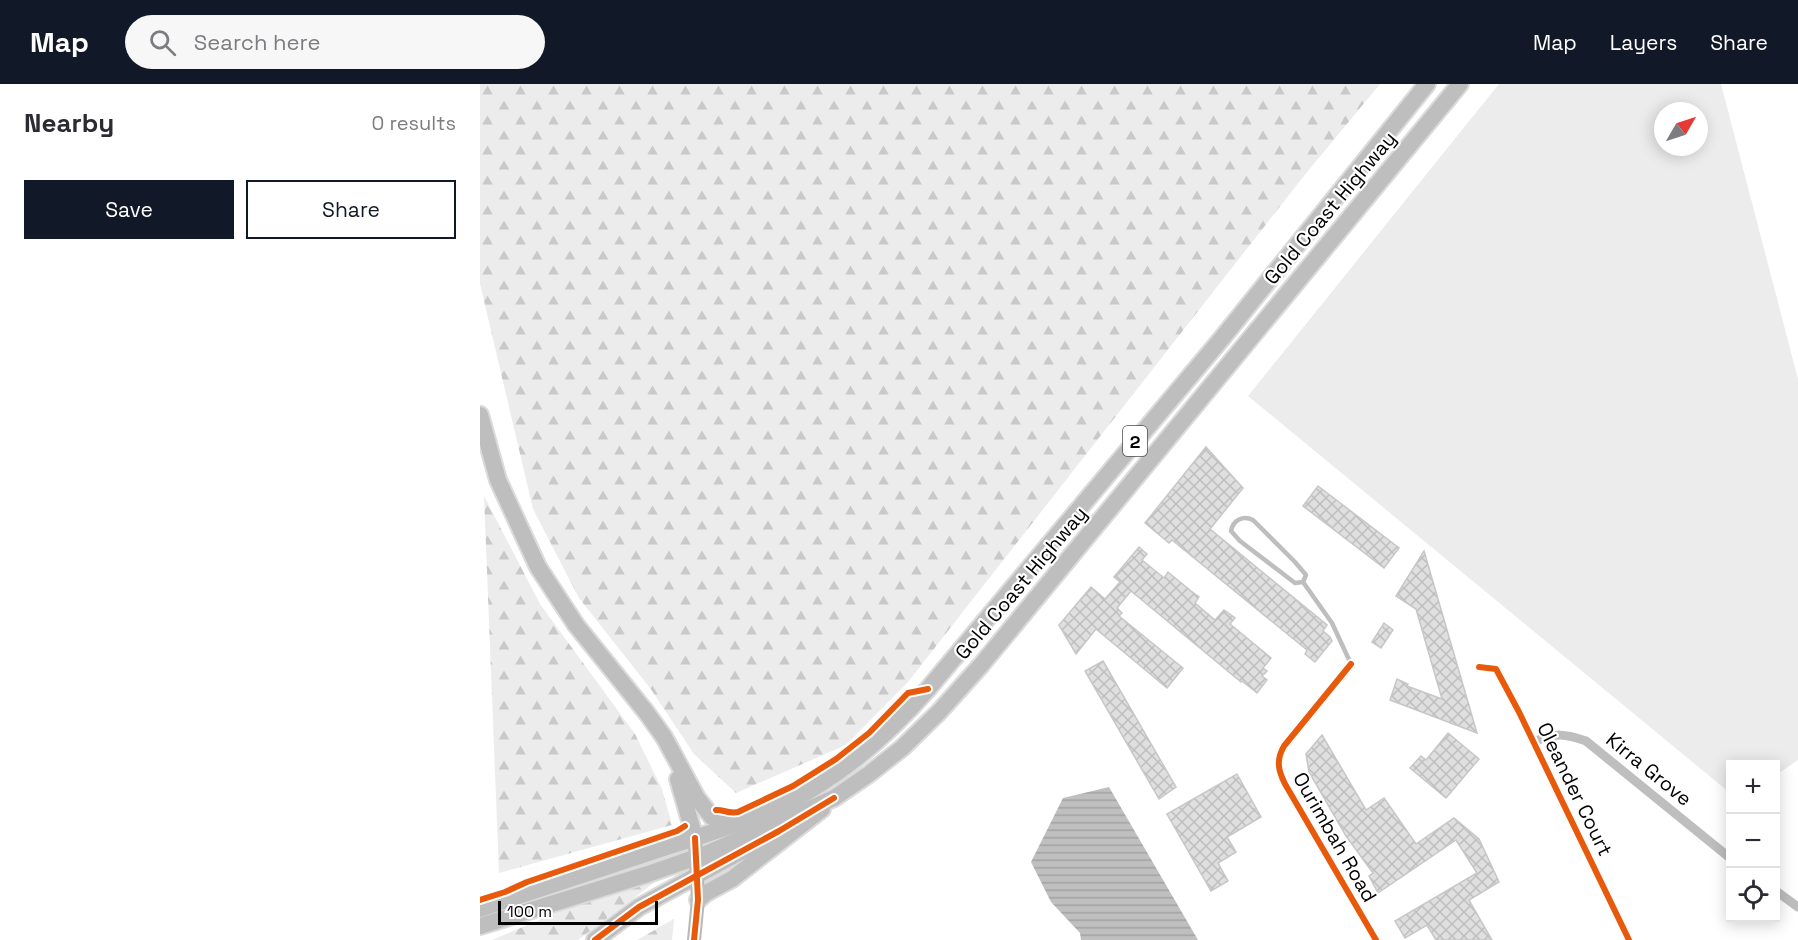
<!DOCTYPE html>
<meta charset="utf-8">
<style>
:root{--surface:#fff;--page:#f7f7f7;--text:#2b2b33;--muted:#7c7c81;--line:#e1e1e2;--accent:#111827}
body{margin:0;font-family:"Space Grotesk",sans-serif;background:var(--page);color:var(--text)}
.controls{position:absolute;right:18px;bottom:18px;display:grid;overflow:hidden;border-radius:0px;box-shadow:0 3px 15px #0003}
.controls button{width:54px;height:54px;display:grid;place-items:center;padding:0;border:0;border-bottom:2px solid var(--line);background:var(--surface);color:var(--text);font:30px sans-serif}
.compass{position:absolute;left:1174px;top:18px;width:54px;height:54px;border-radius:50%;background:var(--surface);box-shadow:0 3px 15px #0003;rotate:51deg}
.scale{position:absolute;left:18px;bottom:15px;width:160px;box-sizing:border-box;padding-left:6px;border:3px solid #000;border-top:0;font-size:16px;line-height:21px;white-space:nowrap;color:#000;-webkit-text-stroke:4px #fff;paint-order:stroke}
.list{margin:0;padding:0;list-style:none}
h2{display:flex;justify-content:space-between;align-items:center;height:78px;margin:0;padding:0 24px;font-size:26px}
h2 small{font-size:20px;font-weight:400;color:var(--muted)}
.actions{display:flex;gap:12px;padding:18px 24px}
.actions a{flex:1;padding:14px 0;border:2px solid var(--accent);border-radius:0px;text-align:center;font-size:21px;color:var(--accent)}
.actions .main{background:var(--accent);color:#fff}
.icon{flex:none;width:33px;height:33px;fill:none;stroke:currentColor;stroke-width:2;stroke-linecap:round;stroke-linejoin:round}
.map{position:relative;flex:none;width:1318px;height:856px;overflow:hidden}
header{display:flex;align-items:center;gap:36px;box-sizing:border-box;height:84px;padding:0 30px;background:var(--accent);color:#fff}
header strong{font-size:28px}
nav{display:flex;gap:33px;margin-inline-start:auto;font-size:21px}
.search{width:420px;height:54px;background:var(--page);display:flex;align-items:center;gap:15px;box-sizing:border-box;padding:0 21px;border-radius:33px;color:var(--muted);font-size:22px}
main{display:flex}
aside{flex:1;background:var(--surface)}
.map>svg:first-child{display:block}
</style>
<header>
<strong>Map</strong>
<div class="search"><svg class="icon" aria-label="search" viewBox="0 0 24 24"><circle cx="10" cy="10" r="6"/><path d="M15 15l6 6"/></svg>Search here</div>
<nav><a>Map</a><a>Layers</a><a>Share</a></nav>
</header>
<main>
<aside>
<h2>Nearby<small>0 results</small></h2>
<ul class="list">
</ul>
<div class="actions"><a class="main">Save</a><a>Share</a></div>
</aside>
<div class="map">
<svg width="1318" height="856" viewBox="0 0 1318 856">
<defs>
<pattern id="forest-firs" width="22" height="20" patternUnits="userSpaceOnUse" patternTransform="scale(1.5)"><rect width="22" height="20" fill="#ececec"/><path d="M5 1l3.5 6h-7zM16 11l3.5 6h-7z" fill="#c9c9c9"/></pattern>
<pattern id="water-rules" width="6" height="5" patternUnits="userSpaceOnUse" patternTransform="scale(1.5)"><rect width="6" height="5" fill="#bfbfbf"/><path d="M0 2.5h6" fill="none" stroke="#a2a2a2"/></pattern>
<pattern id="building-cross-hatch" width="8" height="8" patternUnits="userSpaceOnUse" patternTransform="scale(1.5)"><rect width="8" height="8" fill="#dfdfdf"/><path d="M0 0l8 8M0 8l8-8" fill="none" stroke="#bebebe"/></pattern>
</defs>
<rect width="100%" height="100%" fill="#fff"/>
<g fill="url(#forest-firs)">
<path d="M 0,0 L 900,0 L 823,93 L 428,598 L 366,661 L 256,709 L 214,670 L 170,604 L 99,514 L 53,425 L 0,200 Z"/>
<path d="M 4,412 L 60,520 L 155,650 L 182,705 L 192,741 L 19,789 Z"/>
<path d="M 168,790 L 175,798 L 98,856 L 12,856 Z"/>
<path d="M 194,835 L 192,856 L 157,856 Z"/>
</g>
<path fill="#ececec" fill-rule="evenodd" d="M 1019,0 L 1241,0 L 1318,295 L 1318,676 L 1296,691 L 1296,680 L 1250,680 L 1250,709 L 768,312 ZM 1183,27 L 1219,27 L 1219,63 L 1183,63 Z"/>
<path fill="url(#water-rules)" d="M 629,703 L 718,856 L 601,856 L 600,849 L 571,818 L 551,778 L 583,714 Z"/>
<g fill="url(#building-cross-hatch)" stroke="#c7c7c7" stroke-width="1.5">
<path d="M 726,363 L 763,404 L 730,445 L 847,541 L 843,547 L 850,553 L 852,557 L 835,578 L 825,570 L 827,566 L 692,456 L 689,459 L 665,439 Z"/>
<path d="M 838,402 L 919,464 L 904,484 L 823,422 Z"/>
<path d="M 659,463 L 667,470 L 662,476 L 684,494 L 688,488 L 711,507 L 719,513 L 715,519 L 735,536 L 744,526 L 755,534 L 750,540 L 791,574 L 783,584 L 787,587 L 782,592 L 787,596 L 777,609 L 762,597 L 761,598 L 651,507 L 637,524 L 642,529 L 639,532 L 703,584 L 687,604 L 616,545 L 596,570 L 579,541 L 611,503 L 625,515 L 640,498 L 634,493 Z"/>
<path d="M 944,467 L 997,649 L 910,616 L 917,595 L 928,600 L 927,602 L 962,615 L 936,525 L 916,512 Z"/>
<path d="M 904,539 L 913,546 L 901,564 L 892,558 Z"/>
<path d="M 623,577 L 696,703 L 679,715 L 605,587 Z"/>
<path d="M 968,649 L 999,675 L 966,714 L 930,684 L 941,672 L 946,676 Z"/>
<path d="M 842,651 L 886,726 L 904,714 L 936,760 L 974,734 L 999,755 L 1019,798 L 989,816 L 1012,856 L 956,856 L 947,841 L 925,854 L 915,837 L 997,789 L 976,756 L 898,809 L 889,792 L 893,789 L 866,752 L 829,688 L 826,670 Z"/>
<path d="M 757,690 L 781,733 L 747,753 L 756,768 L 738,779 L 748,797 L 731,807 L 687,730 Z"/>
</g>
<g fill="none" stroke-linecap="round" stroke-linejoin="round">
<g stroke="#dbdbdb" stroke-width="20">
<g id="highway">
<path d="M 0,331 L 18,396 L 58,483 L 96,541 L 166,628 L 184,653 L 217,714 L 232,733 L 246,739 L 256,740"/>
<path d="M 198,695 L 215,754"/>
<path d="M 218,816 L 226,809 L 252,795 L 342,725"/>
<path d="M 0,825 C 62,804 124,784 187,763 C 234,748 282,733 327,708 C 374,681 413,645 448,605 L 743,253 L 947,0"/>
<path d="M 0,842 L 168,790 L 228,769 L 354,714 L 389,690 L 422,664 L 459,628 L 502,580 L 980,0"/>
<path d="M 115,856 L 159,823 L 275,760"/>
</g>
</g>
<path stroke="#bebebe" stroke-width="4.5" d="M 823,498 L 815,499 L 760,457 L 751,447 C 753,436 763,431 773,436 L 815,478 L 826,491 L 823,498 L 852,539 L 871,580"/>
<g stroke="#bebebe" stroke-width="9">
<path d="M 871,580 L 804,662 C 796,676 798,686 805,700 L 896,856"/>
<path d="M 999,583 L 1016,585 L 1039,628 L 1149,856"/>
<path d="M 1054,658 C 1075,648 1086,650 1106,657 L 1250,774"/>
<path d="M 1296,807 L 1318,823"/>
</g>
<path stroke="#b8b8b8" stroke-width="14" d="M 214,856 L 218,816 L 215,754"/>
<use href="#highway" stroke="#bebebe" stroke-width="16"/>
<g stroke="#fff" stroke-width="10">
<g id="cycleway">
<path d="M 871,580 L 804,662 C 796,676 798,686 805,700 L 896,856"/>
<path d="M 999,583 L 1016,585 L 1039,628 L 1149,856"/>
<path d="M 236,726 C 242,725 248,730 258,728 L 313,702 L 356,675 L 389,649 L 428,609 L 448,605"/>
<path d="M 0,816 L 25,808 L 47,798 L 197,747 L 205,742"/>
<path d="M 115,856 L 159,823 L 299,747 L 354,714"/>
<path d="M 214,856 L 218,816 L 215,754"/>
</g>
</g>
<use href="#cycleway" stroke="#e8590c" stroke-width="6"/>
</g>
<g text-anchor="middle" dominant-baseline="central" stroke-width="4.5" stroke-linejoin="round" paint-order="stroke">
<rect fill="#fff" stroke="#4c4c4c" stroke-width="1.5" x="643" y="342" width="24" height="30" rx="4.5"/>
<g font-size="18" font-weight="bold" fill="#000">
<text x="655" y="357">2</text>
</g>
<g font-size="20" fill="#000" stroke="#fff">
<text transform="translate(850 124) rotate(-50)">Gold Coast Highway</text>
<text transform="translate(541 499) rotate(-50)">Gold Coast Highway</text>
<text transform="translate(1169 685) rotate(39)">Kirra Grove</text>
<text transform="translate(1095 705) rotate(64)">Oleander Court</text>
<text transform="translate(855 753) rotate(60)">Ourimbah Road</text>
</g>
</g>
</svg>
<div class="controls">
<button>+</button>
<button>−</button>
<button><svg class="icon" aria-label="locate" viewBox="0 0 24 24"><circle cx="12" cy="12" r="6"/><path d="M12 2v4M12 18v4M2 12h4M18 12h4"/></svg></button>
</div>
<svg class="compass" viewBox="-18 -18 36 36"><path d="M0-13l5 13h-10z" fill="#e53935"/><path d="M0 13l5-13h-10z" fill="#7c7c81"/></svg>
<div class="scale">100 m</div>
</div>
</main>
